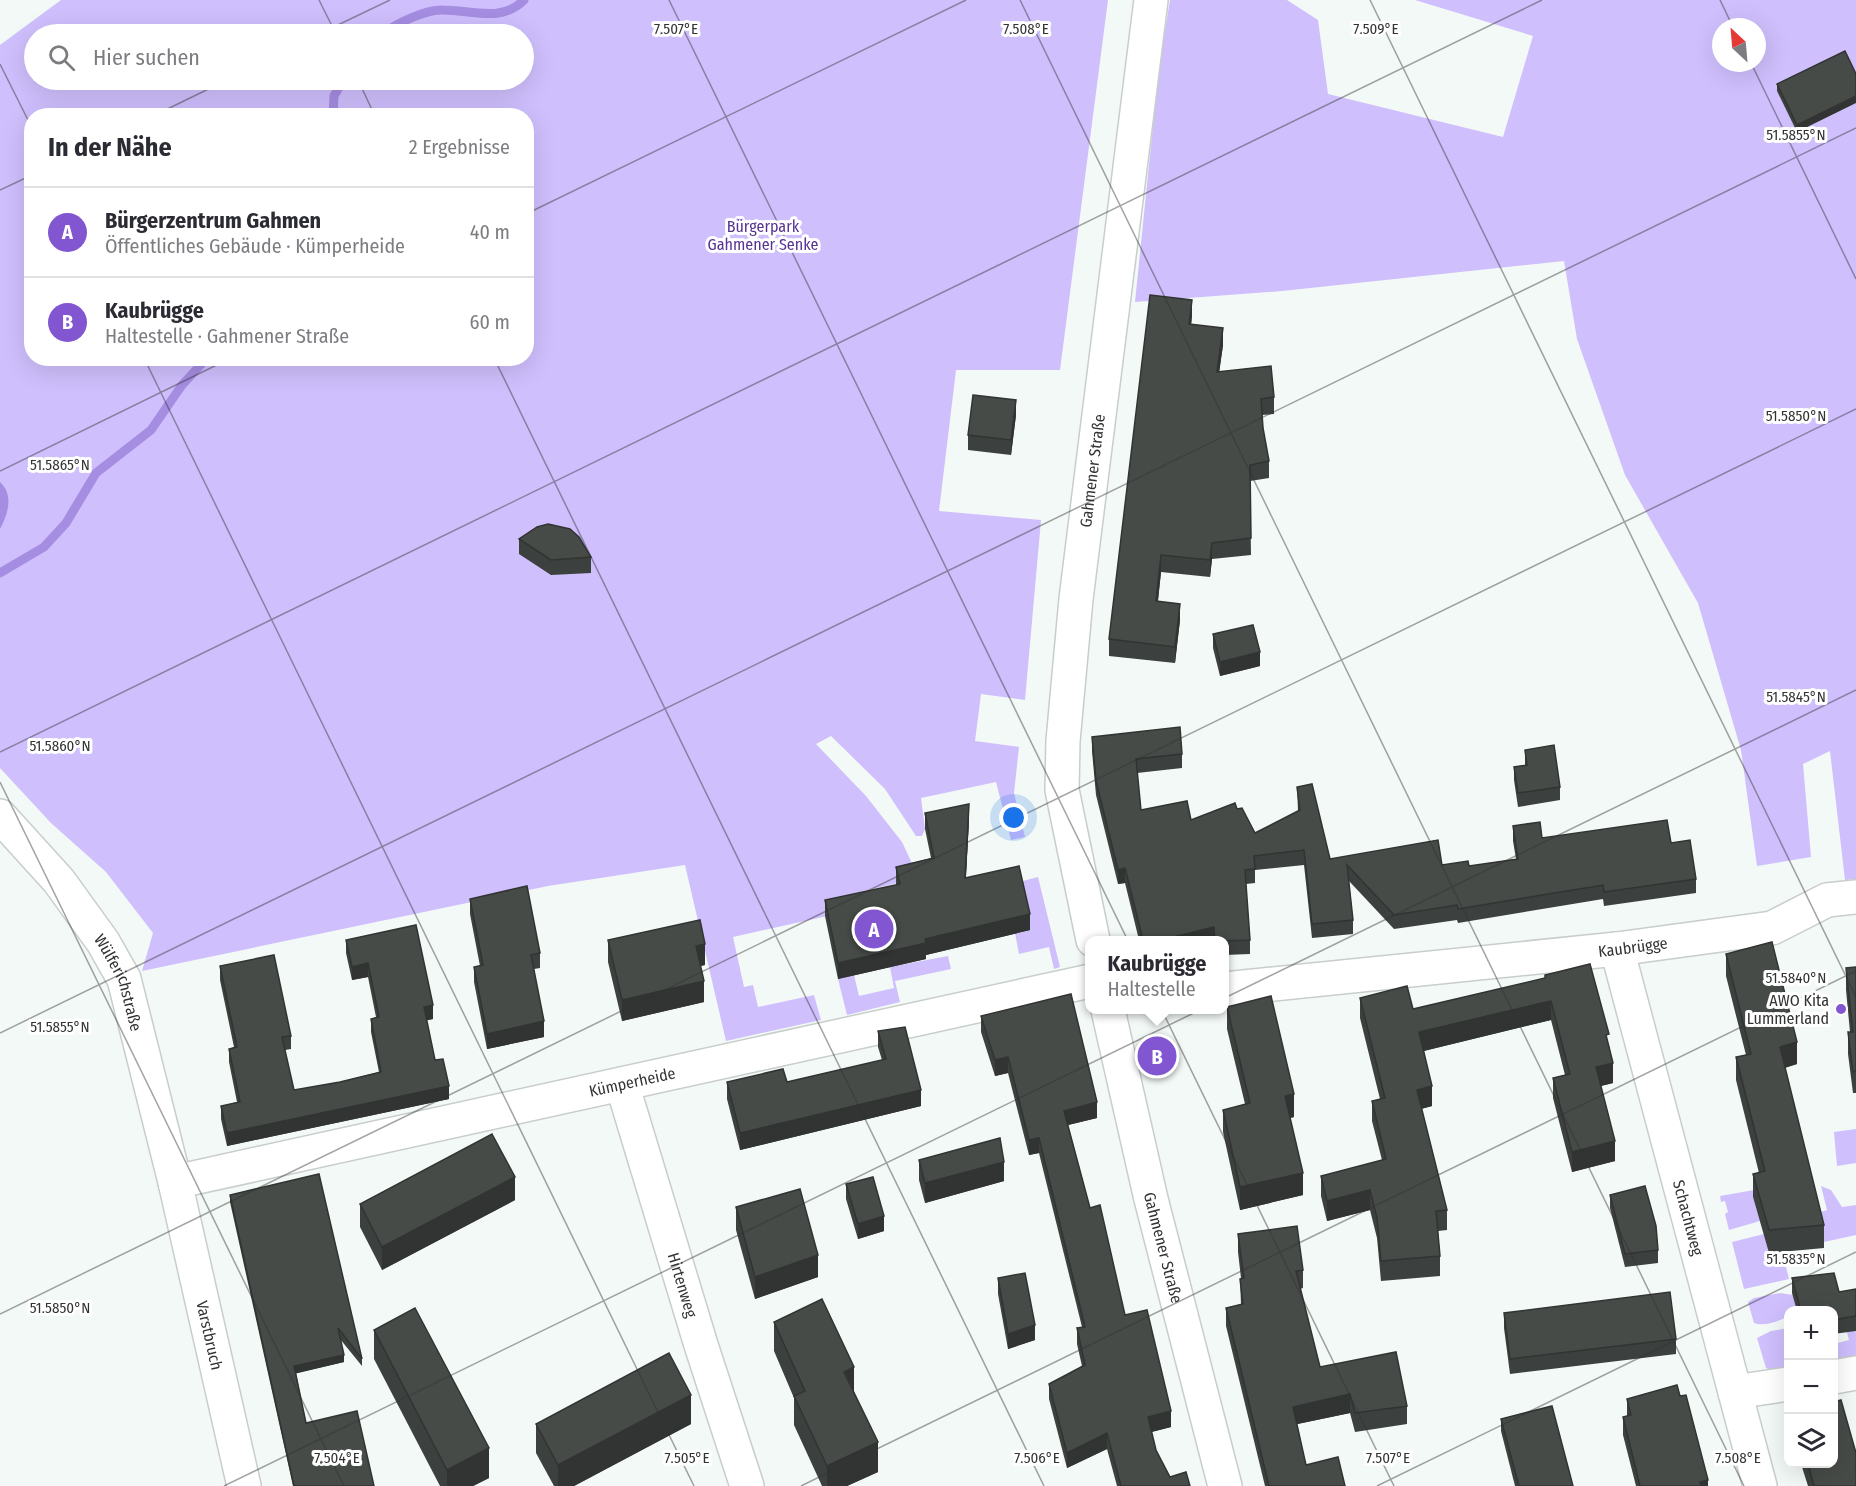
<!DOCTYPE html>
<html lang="de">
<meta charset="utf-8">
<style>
:root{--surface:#fff;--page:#f2f2f3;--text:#2b2b33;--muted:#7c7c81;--line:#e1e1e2;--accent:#8156d0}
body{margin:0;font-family:"Fira Sans Condensed",sans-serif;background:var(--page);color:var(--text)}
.controls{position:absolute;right:18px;bottom:18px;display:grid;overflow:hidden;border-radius:12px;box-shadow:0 6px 24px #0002}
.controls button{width:54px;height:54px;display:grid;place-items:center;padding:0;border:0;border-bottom:2px solid var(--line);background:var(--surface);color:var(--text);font:30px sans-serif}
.compass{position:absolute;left:1712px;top:18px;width:54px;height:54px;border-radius:50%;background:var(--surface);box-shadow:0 6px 24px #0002;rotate:334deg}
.you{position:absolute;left:1014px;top:818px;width:21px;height:21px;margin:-15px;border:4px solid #fff;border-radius:50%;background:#1a73e8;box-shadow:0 0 0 9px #1a73e833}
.badge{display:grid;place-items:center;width:39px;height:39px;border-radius:50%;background:var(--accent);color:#fff;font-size:20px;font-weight:700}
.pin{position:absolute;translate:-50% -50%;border:3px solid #fff;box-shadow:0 2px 6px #0006}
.popup{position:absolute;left:1085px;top:936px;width:144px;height:78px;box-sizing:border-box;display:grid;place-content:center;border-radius:12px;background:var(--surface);filter:drop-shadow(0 2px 4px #0005);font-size:20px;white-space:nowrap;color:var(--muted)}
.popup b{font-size:22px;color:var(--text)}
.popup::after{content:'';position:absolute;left:50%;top:100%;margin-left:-12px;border:12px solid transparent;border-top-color:var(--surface)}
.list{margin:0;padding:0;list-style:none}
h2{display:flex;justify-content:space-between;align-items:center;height:78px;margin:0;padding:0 24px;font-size:26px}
h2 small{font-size:20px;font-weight:400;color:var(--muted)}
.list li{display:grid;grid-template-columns:39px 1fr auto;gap:18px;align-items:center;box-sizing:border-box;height:90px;padding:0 24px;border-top:2px solid var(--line)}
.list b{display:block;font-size:22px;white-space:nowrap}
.list p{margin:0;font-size:20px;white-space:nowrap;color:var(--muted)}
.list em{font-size:20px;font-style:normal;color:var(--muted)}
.icon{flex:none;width:33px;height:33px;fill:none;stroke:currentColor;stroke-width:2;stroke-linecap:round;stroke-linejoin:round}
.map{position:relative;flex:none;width:1856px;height:1486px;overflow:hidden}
.search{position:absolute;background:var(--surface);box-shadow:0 6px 24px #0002;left:24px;top:24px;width:510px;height:66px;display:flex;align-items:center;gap:15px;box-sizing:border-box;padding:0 21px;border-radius:33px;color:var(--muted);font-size:22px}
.panel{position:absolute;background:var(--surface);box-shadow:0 6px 24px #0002;left:24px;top:108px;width:510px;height:258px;border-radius:24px}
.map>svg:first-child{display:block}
</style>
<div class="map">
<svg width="1856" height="1486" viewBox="0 0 1856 1486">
<rect width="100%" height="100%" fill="#f3f9f6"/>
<g fill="#cfbffd" fill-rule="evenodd">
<path d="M 61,0 L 1108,0 L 1060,370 L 956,370 L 939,511 L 1041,520 L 1025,700 L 981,694 L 975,741 L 1019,747 L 1014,793 L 1025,837 L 1011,840 L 996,782 L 921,798 L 925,829 L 922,836 L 916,836 L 885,789 L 831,736 L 816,744 L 866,796 L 902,842 L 919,878 L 838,897 L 841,913 L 733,937 L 744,987 L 753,985 L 758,1007 L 814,995 L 821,1020 L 726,1041 L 685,865 L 548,886 L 142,971 L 153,933 L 106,872 L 51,823 L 0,768 L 0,45 ZM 34,34 L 524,34 L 524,80 L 34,80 ZM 32,116 L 526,116 L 526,358 L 32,358 Z"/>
<path d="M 1170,0 L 1287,0 L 1318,20 L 1328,94 L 1503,137 L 1533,36 L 1415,0 L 1856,0 L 1856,879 L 1845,880 L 1830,751 L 1803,764 L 1811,857 L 1757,866 L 1741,750 L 1698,603 L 1625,475 L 1577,339 L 1564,261 L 1282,291 L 1135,302 L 1159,67 ZM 1721,27 L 1757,27 L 1757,63 L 1721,63 Z"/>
<path d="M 1038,877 L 1060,967 L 1054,969 L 1049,947 L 1019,954 L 1015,933 L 1019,882 Z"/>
<path d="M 948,956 L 951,969 L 895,981 L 900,1002 L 847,1015 L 838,979 L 854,975 L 859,996 L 894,988 L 890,967 Z"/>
<path d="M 1856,1129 L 1856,1163 L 1837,1166 L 1834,1132 Z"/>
<path d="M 1794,1183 L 1796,1185 L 1753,1197 L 1760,1221 L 1729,1230 L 1725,1214 L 1728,1212 L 1725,1201 L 1721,1202 L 1720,1196 Z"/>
<path d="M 1821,1186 L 1831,1190 L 1842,1207 L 1856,1205 L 1856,1235 L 1824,1242 L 1817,1213 L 1827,1210 Z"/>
<path d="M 1764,1234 L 1770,1258 L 1783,1255 L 1789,1279 L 1744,1289 L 1732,1242 Z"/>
<path d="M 1780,1293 L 1793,1295 L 1797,1310 L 1788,1310 L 1788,1316 C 1780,1321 1764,1327 1754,1323 L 1748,1302 L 1754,1298 Z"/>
<path d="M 1849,1309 L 1856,1333 L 1856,1356 L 1834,1361 L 1834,1344 L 1849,1340 L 1841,1311 Z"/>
<path d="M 1788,1328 L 1788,1370 L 1778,1373 L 1766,1368 L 1757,1338 L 1771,1331 Z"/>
</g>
<path fill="#a58de1" d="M 0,482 C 14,495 8,514 0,529 Z"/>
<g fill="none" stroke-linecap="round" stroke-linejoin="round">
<g stroke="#a58de1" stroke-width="9">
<path d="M 383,34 C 395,24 426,9 443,10 C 471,10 502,23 524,0"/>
<path d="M 333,116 L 334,96 L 343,80"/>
<path d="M 0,573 L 44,547 L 66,523 L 96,473 L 151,430 L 182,385 L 207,358"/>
</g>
<g stroke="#c8ceca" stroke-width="36">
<g id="minor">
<path id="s1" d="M 0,816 L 59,881 L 103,942 L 124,979 L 175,1182 L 244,1486"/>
<path id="s2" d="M 1617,949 L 1760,1486"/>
<path id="s3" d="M 1224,989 L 1617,949 L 1772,928 L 1827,900 L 1856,897"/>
<path id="s4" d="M 622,1084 L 701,1345 L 747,1486"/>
<path id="s5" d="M 175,1182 L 1090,981"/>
<path d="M 1834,1377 L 1856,1373"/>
<path d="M 1735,1392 L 1788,1384"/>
</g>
</g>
<g stroke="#c8ceca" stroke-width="36">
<g id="secondary">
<path id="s6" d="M 1093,940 L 1062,790 L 1063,741 L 1076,599 L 1151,0"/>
<path id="s7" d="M 1108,1010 L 1151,1199 L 1225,1486"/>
</g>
</g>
<use href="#minor" stroke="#fff" stroke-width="33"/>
<use href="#secondary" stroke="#fff" stroke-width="33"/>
</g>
<g fill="#3c403e">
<path d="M 1845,51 L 1797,132 L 1777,91 L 1777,84 Z"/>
<path d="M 1192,317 L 1191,324 L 1223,345 L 1219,372 L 1274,397 L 1274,414 L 1262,415 L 1263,428 L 1269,461 L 1269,478 L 1250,481 L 1251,555 L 1212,559 L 1210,577 L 1161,572 L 1158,601 L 1180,620 L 1175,663 L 1109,656 L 1109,639 Z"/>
<path d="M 1016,415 L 1011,455 L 968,450 L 968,435 Z"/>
<path d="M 519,539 L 591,557 L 591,573 L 551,575 L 519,554 Z"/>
<path d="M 1213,634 L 1260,666 L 1220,676 L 1213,648 Z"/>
<path d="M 1092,737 L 1182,754 L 1182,768 L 1137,773 L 1141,810 L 1191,820 L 1237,809 L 1255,833 L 1298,811 L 1297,787 L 1330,859 L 1469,866 L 1516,859 L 1513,841 L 1513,826 L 1542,838 L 1671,843 L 1696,879 L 1696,893 L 1604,906 L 1603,899 L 1458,923 L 1457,920 L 1394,929 L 1349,881 L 1353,920 L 1353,934 L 1312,938 L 1304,865 L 1255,870 L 1255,883 L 1246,884 L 1250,940 L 1250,954 L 1224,955 L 1224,940 L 1139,940 L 1125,883 L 1118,884 L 1096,795 L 1092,751 Z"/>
<path d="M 1525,750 L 1560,787 L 1560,800 L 1518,807 L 1514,780 L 1514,767 L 1525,765 Z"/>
<path d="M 925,813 L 969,820 L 966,877 L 1030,930 L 926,955 L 926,959 L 838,979 L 825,916 L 825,900 L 896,885 L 896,867 L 931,858 L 925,829 Z"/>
<path d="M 470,899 L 540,953 L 540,968 L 534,969 L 544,1037 L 487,1049 L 474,982 L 474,967 L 480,966 L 470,914 Z"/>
<path d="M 346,940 L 433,1019 L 426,1020 L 435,1060 L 449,1099 L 227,1146 L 221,1119 L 221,1106 L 237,1102 L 229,1062 L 229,1049 L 234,1047 L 220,980 L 220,966 L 291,1036 L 291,1049 L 285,1050 L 294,1090 L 340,1082 L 379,1072 L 371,1032 L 371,1019 L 376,1017 L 368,977 L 352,980 L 346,953 Z"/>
<path d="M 608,940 L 705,965 L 700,966 L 704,1002 L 622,1021 L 608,962 Z"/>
<path d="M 1726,954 L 1797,1064 L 1785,1068 L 1824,1225 L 1824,1248 L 1769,1253 L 1753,1197 L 1753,1174 L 1759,1173 L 1736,1080 L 1736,1057 L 1746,1055 L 1726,976 Z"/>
<path d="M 1856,967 L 1856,1093 L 1853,1093 L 1848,1054 L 1848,1032 L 1850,1032 L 1846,990 L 1846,968 Z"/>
<path d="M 1545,978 L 1609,1045 L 1613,1083 L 1601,1086 L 1615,1161 L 1572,1172 L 1553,1098 L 1553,1078 L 1565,1075 L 1551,1020 L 1424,1051 L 1432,1106 L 1421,1109 L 1447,1210 L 1447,1230 L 1438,1231 L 1440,1256 L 1440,1276 L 1381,1281 L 1377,1238 L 1370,1210 L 1327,1221 L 1321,1196 L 1321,1176 L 1382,1160 L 1372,1121 L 1372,1101 L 1380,1099 L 1360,1018 L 1360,998 L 1413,1009 Z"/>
<path d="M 1227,1007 L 1294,1117 L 1290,1118 L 1303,1195 L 1240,1210 L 1223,1132 L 1223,1110 L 1245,1104 L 1227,1029 Z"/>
<path d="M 981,1016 L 1097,1118 L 1068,1125 L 1090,1208 L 1125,1315 L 1171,1427 L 1151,1432 L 1156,1450 L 1170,1477 L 1190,1486 L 1117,1486 L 1107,1449 L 1067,1468 L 1049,1399 L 1049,1384 L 1082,1366 L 1077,1344 L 1077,1328 L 1082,1327 L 1039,1153 L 1029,1155 L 1008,1073 L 995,1076 L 981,1032 Z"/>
<path d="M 878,1031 L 921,1106 L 740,1150 L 727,1099 L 727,1082 L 787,1082 L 882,1060 L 878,1047 Z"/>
<path d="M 919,1160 L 1004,1181 L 925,1203 L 919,1180 Z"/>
<path d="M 319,1174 L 362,1359 L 362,1366 L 340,1339 L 344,1362 L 296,1373 L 306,1423 L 374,1486 L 293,1486 L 230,1202 L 230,1195 Z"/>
<path d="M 846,1184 L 884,1231 L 858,1239 L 846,1199 Z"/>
<path d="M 1610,1195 L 1658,1250 L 1658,1263 L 1625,1267 L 1610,1208 Z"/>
<path d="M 515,1200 L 382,1270 L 360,1227 L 360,1204 Z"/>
<path d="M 736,1207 L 818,1277 L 755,1299 L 736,1230 Z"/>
<path d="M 1238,1234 L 1303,1270 L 1303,1288 L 1300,1289 L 1320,1367 L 1407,1406 L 1407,1424 L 1355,1432 L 1350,1413 L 1297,1424 L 1306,1465 L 1345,1486 L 1265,1486 L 1226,1326 L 1226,1308 L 1241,1304 L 1240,1279 L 1241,1278 L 1238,1252 Z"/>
<path d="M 998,1278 L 1035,1340 L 1008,1349 L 998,1294 Z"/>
<path d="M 1792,1278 L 1839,1292 L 1856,1289 L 1856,1331 L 1833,1334 L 1833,1311 L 1797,1311 L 1792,1293 Z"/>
<path d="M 1504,1313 L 1676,1339 L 1676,1354 L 1510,1374 L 1504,1328 Z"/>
<path d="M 774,1322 L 878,1472 L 847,1486 L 822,1486 L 794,1425 L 794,1398 L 774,1351 Z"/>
<path d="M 374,1330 L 489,1478 L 473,1486 L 440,1486 L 374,1359 Z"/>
<path d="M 1680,1396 L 1708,1486 L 1636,1486 L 1623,1435 L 1623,1417 L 1627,1416 L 1627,1399 Z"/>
<path d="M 1501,1419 L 1573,1486 L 1515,1486 L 1501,1431 Z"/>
<path d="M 536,1424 L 691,1424 L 574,1486 L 554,1486 L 536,1453 Z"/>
<path d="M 1801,1464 L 1833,1464 L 1856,1486 L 1808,1486 Z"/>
</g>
<g fill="#313432">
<path d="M 1856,96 L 1856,103 L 1797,132 L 1797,125 Z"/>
<path d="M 1192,300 L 1192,317 L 1189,341 L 1189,324 Z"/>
<path d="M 1223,328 L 1223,345 L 1217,388 L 1217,372 Z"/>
<path d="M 1016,400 L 1016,415 L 1011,455 L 1011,440 Z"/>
<path d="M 1212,543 L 1212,559 L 1210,577 L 1210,560 Z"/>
<path d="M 1161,555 L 1161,572 L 1156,618 L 1156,601 Z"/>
<path d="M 1180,604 L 1180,620 L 1175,663 L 1175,647 Z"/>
<path d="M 1260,652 L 1260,666 L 1220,676 L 1220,662 Z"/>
<path d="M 969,804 L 969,820 L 965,893 L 965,878 Z"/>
<path d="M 1125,868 L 1125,883 L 1118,884 L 1118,870 Z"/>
<path d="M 1030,914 L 1030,930 L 926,955 L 926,959 L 838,979 L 838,963 L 925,939 Z"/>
<path d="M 1214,927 L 1214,940 L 1162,940 Z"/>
<path d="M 705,944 L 705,965 L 696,967 L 696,946 Z"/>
<path d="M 368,963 L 368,977 L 352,980 L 352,967 Z"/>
<path d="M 704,981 L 704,1002 L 622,1021 L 622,1000 Z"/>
<path d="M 1551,1001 L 1551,1020 L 1419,1052 L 1419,1032 Z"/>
<path d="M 433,1005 L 433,1019 L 424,1021 L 424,1007 Z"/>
<path d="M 544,1021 L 544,1037 L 487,1049 L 487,1034 Z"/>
<path d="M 1797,1042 L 1797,1064 L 1780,1069 L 1780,1047 Z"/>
<path d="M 1008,1057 L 1008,1073 L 995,1076 L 995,1060 Z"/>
<path d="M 1613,1063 L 1613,1083 L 1596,1087 L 1596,1067 Z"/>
<path d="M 449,1086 L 449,1099 L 227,1146 L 227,1133 Z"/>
<path d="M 1432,1086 L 1432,1106 L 1417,1110 L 1417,1090 Z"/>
<path d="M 921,1090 L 921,1106 L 740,1150 L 740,1133 Z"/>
<path d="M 1294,1094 L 1294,1117 L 1285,1119 L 1285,1096 Z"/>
<path d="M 1097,1102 L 1097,1118 L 1064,1126 L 1064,1111 Z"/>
<path d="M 1039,1138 L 1039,1153 L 1029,1155 L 1029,1140 Z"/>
<path d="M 1615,1141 L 1615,1161 L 1572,1172 L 1572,1152 Z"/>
<path d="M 1004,1162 L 1004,1181 L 925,1203 L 925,1183 Z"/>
<path d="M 1303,1173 L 1303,1195 L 1240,1210 L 1240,1187 Z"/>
<path d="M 515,1177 L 515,1200 L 382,1270 L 382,1247 Z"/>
<path d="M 1370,1190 L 1370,1210 L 1327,1221 L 1327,1201 Z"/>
<path d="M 884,1216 L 884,1231 L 858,1239 L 858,1224 Z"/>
<path d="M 818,1255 L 818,1277 L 755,1299 L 755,1277 Z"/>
<path d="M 1035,1325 L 1035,1340 L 1008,1349 L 1008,1334 Z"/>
<path d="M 344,1355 L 344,1362 L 294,1374 L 294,1366 Z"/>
<path d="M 854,1367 L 854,1396 L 844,1372 Z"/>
<path d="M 1350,1394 L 1350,1413 L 1293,1425 L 1293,1407 Z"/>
<path d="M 691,1395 L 691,1424 L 574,1486 L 558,1486 L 558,1465 Z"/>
<path d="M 1171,1411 L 1171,1427 L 1148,1433 L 1148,1417 Z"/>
<path d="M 1107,1433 L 1107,1449 L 1067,1468 L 1067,1453 Z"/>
<path d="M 878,1442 L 878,1472 L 847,1486 L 827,1486 L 827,1466 Z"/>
<path d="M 489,1448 L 489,1478 L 473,1486 L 447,1486 L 447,1470 Z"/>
<path d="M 1708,1480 L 1708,1486 L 1700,1486 L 1700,1482 Z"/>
</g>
<g fill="#464b48" stroke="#313432" stroke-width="1.5">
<path d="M 1845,51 L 1856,74 L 1856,96 L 1797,125 L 1777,84 Z"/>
<path d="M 1150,295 L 1192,300 L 1189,324 L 1223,328 L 1217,372 L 1271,366 L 1274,397 L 1261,399 L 1263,428 L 1269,461 L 1250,465 L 1251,538 L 1212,543 L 1210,560 L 1161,555 L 1156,601 L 1180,604 L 1175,647 L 1109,639 Z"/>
<path d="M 973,395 L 1016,400 L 1011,440 L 968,435 Z"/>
<path d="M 548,524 L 570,529 L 579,537 L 591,557 L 551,560 L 519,539 L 537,527 Z"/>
<path d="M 1253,625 L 1260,652 L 1220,662 L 1213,634 Z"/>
<path d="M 1180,727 L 1182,754 L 1136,759 L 1141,810 L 1187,801 L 1191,820 L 1235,803 L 1237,809 L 1242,808 L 1255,833 L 1300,810 L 1297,787 L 1312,784 L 1330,859 L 1438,840 L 1442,865 L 1468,861 L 1469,866 L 1518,859 L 1513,826 L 1540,822 L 1542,838 L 1667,820 L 1671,843 L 1690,840 L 1696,879 L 1604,892 L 1603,885 L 1458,909 L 1457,905 L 1394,915 L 1347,865 L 1353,920 L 1312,924 L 1304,850 L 1254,856 L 1255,869 L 1245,870 L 1250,940 L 1224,941 L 1215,940 L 1214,927 L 1162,940 L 1143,940 L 1125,868 L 1118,870 L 1096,781 L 1092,737 Z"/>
<path d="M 1554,745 L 1560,787 L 1518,793 L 1514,767 L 1527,765 L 1525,750 Z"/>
<path d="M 969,804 L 965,878 L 1019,866 L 1030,914 L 925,939 L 926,943 L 838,963 L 825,900 L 900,884 L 896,867 L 934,858 L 925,813 Z"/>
<path d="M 527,886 L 540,953 L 531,955 L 544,1021 L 487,1034 L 474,967 L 483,965 L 470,899 Z"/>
<path d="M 700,920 L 705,944 L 696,946 L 704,981 L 622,1000 L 608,940 Z"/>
<path d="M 416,925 L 433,1005 L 424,1007 L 435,1060 L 443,1059 L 449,1086 L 227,1133 L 221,1106 L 240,1102 L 229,1049 L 237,1047 L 220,966 L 274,955 L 291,1036 L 282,1037 L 294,1090 L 340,1082 L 381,1072 L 371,1019 L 379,1017 L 368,963 L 352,967 L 346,940 Z"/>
<path d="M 1772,942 L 1797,1042 L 1780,1047 L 1824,1225 L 1769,1230 L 1753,1174 L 1765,1171 L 1736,1057 L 1751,1054 L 1726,954 Z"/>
<path d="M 1590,964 L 1609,1034 L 1606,1035 L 1613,1063 L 1596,1067 L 1615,1141 L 1572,1152 L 1553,1078 L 1570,1074 L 1551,1001 L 1419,1032 L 1432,1086 L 1417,1090 L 1447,1210 L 1436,1211 L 1440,1256 L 1381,1261 L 1377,1218 L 1370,1190 L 1327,1201 L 1321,1176 L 1386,1159 L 1372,1101 L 1385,1098 L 1360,998 L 1407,986 L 1413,1009 L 1545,978 L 1545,975 Z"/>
<path d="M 1856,967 L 1856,1071 L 1853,1072 L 1848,1032 L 1853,1032 L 1846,968 Z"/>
<path d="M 1071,994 L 1097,1102 L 1064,1111 L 1090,1208 L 1100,1205 L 1125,1315 L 1147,1310 L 1171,1411 L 1148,1417 L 1156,1450 L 1170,1477 L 1186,1472 L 1190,1486 L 1121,1486 L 1107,1433 L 1067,1453 L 1049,1384 L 1085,1365 L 1077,1328 L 1085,1327 L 1039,1138 L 1029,1140 L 1008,1057 L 995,1060 L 981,1016 Z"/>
<path d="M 1271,996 L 1294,1094 L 1285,1096 L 1303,1173 L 1240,1187 L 1223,1110 L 1250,1103 L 1227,1007 Z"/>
<path d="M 905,1027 L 921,1090 L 740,1133 L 727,1082 L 783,1069 L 787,1082 L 886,1059 L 878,1031 Z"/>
<path d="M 492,1134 L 515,1177 L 382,1247 L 360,1204 Z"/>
<path d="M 1000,1138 L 1004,1162 L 925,1183 L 919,1160 Z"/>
<path d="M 319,1174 L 362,1359 L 338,1328 L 344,1355 L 294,1366 L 306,1423 L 357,1411 L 374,1486 L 294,1486 L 230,1195 Z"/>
<path d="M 873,1177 L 884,1216 L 858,1224 L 846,1184 Z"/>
<path d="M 1645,1186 L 1656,1226 L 1658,1250 L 1625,1254 L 1610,1195 Z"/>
<path d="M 800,1189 L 818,1255 L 755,1277 L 736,1207 Z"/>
<path d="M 1297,1226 L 1303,1270 L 1296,1271 L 1320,1367 L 1396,1352 L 1407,1406 L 1355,1413 L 1350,1394 L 1293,1407 L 1306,1465 L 1338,1457 L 1345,1486 L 1269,1486 L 1226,1308 L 1243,1304 L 1240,1279 L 1244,1278 L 1238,1234 Z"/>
<path d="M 1025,1273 L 1035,1325 L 1008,1334 L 998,1278 Z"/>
<path d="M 1834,1273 L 1839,1292 L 1856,1289 L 1856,1316 L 1833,1320 L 1833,1311 L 1801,1311 L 1792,1278 Z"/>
<path d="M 1670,1292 L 1676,1339 L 1510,1359 L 1504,1313 Z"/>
<path d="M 822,1299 L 854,1367 L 844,1372 L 878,1442 L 827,1466 L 794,1396 L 805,1391 L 774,1322 Z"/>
<path d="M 415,1308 L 489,1448 L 447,1470 L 374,1330 Z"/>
<path d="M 669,1353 L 691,1395 L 558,1465 L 536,1424 Z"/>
<path d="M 1677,1385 L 1680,1396 L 1686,1395 L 1708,1480 L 1700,1482 L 1701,1486 L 1640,1486 L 1623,1417 L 1631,1415 L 1627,1399 Z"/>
<path d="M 1841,1400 L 1856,1453 L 1856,1486 L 1814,1486 L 1808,1464 L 1833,1464 L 1833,1402 Z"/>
<path d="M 1552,1406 L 1573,1486 L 1519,1486 L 1501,1419 Z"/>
</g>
<path fill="none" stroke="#323433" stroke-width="1.5" stroke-opacity="0.45" d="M 319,0 L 336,34M 669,0 L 1394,1486M 1020,0 L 1744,1486M 1370,0 L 1856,997M 1720,0 L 1733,27M 319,34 L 390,0M 1751,63 L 1856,279M 0,64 L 32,128M 358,80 L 375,116M 153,116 L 227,80M 0,190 L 32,175M 526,214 L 966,0M 144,358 L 694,1486M 494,358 L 1044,1486M 0,471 L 231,358M 0,752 L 1542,0M 0,782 L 344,1486M 0,1033 L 1856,128M 0,1314 L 1856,409M 224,1486 L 1856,690M 801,1486 L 1856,971M 1377,1486 L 1856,1252"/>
<circle fill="#8156d0" stroke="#fff" stroke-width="2" cx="1841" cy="1009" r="6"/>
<g text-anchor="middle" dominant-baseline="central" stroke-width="6" stroke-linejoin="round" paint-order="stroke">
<g font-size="16" fill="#563293" stroke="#fff">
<text x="763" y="226">Bürgerpark<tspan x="763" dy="18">Gahmener Senke</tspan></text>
</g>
<g font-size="16" fill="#323433" stroke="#fff">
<text stroke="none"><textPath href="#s6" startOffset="474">Gahmener Straße</textPath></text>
<text stroke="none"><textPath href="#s3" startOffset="411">Kaubrügge</textPath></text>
<text stroke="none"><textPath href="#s1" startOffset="207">Wülferichstraße</textPath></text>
<text stroke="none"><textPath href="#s5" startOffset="468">Kümperheide</textPath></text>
<text stroke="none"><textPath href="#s2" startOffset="278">Schachtweg</textPath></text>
<text stroke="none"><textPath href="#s7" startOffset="244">Gahmener Straße</textPath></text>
<text stroke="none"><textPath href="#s4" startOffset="210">Hirtenweg</textPath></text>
<text stroke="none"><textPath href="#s1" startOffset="572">Varstbruch</textPath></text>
</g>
<g font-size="16" fill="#323433" stroke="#fff" text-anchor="end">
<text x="1829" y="1000">AWO Kita<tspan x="1829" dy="18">Lummerland</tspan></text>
</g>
</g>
<g font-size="15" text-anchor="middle" fill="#323433" stroke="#fff" stroke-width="6" stroke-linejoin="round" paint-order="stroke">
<text x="676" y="34">7.507°E</text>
<text x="1026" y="34">7.508°E</text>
<text x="1376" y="34">7.509°E</text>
<text x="1796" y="140">51.5855°N</text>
<text x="1796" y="421">51.5850°N</text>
<text x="60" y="470">51.5865°N</text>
<text x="1796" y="702">51.5845°N</text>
<text x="60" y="751">51.5860°N</text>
<text x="1796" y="983">51.5840°N</text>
<text x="60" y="1032">51.5855°N</text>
<text x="1796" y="1264">51.5835°N</text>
<text x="60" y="1313">51.5850°N</text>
<text x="337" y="1463">7.504°E</text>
<text x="687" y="1463">7.505°E</text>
<text x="1037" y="1463">7.506°E</text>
<text x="1388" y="1463">7.507°E</text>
<text x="1738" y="1463">7.508°E</text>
</g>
</svg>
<div class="controls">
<button>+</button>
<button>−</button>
<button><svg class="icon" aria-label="layers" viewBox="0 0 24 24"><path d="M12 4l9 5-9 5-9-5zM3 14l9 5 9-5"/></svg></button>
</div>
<svg class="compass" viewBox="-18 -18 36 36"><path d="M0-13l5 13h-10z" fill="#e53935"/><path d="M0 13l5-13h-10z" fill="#7c7c81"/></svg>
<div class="you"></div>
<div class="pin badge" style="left:874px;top:929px">A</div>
<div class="pin badge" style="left:1157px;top:1056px">B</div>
<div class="popup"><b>Kaubrügge</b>Haltestelle</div>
<div class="search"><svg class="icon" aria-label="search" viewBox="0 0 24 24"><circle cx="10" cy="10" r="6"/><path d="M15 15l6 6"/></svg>Hier suchen</div>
<section class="panel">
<h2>In der Nähe<small>2 Ergebnisse</small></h2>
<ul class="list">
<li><span class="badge">A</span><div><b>Bürgerzentrum Gahmen</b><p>Öffentliches Gebäude · Kümperheide</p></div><em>40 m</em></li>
<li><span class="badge">B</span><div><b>Kaubrügge</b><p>Haltestelle · Gahmener Straße</p></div><em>60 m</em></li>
</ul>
</section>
</div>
